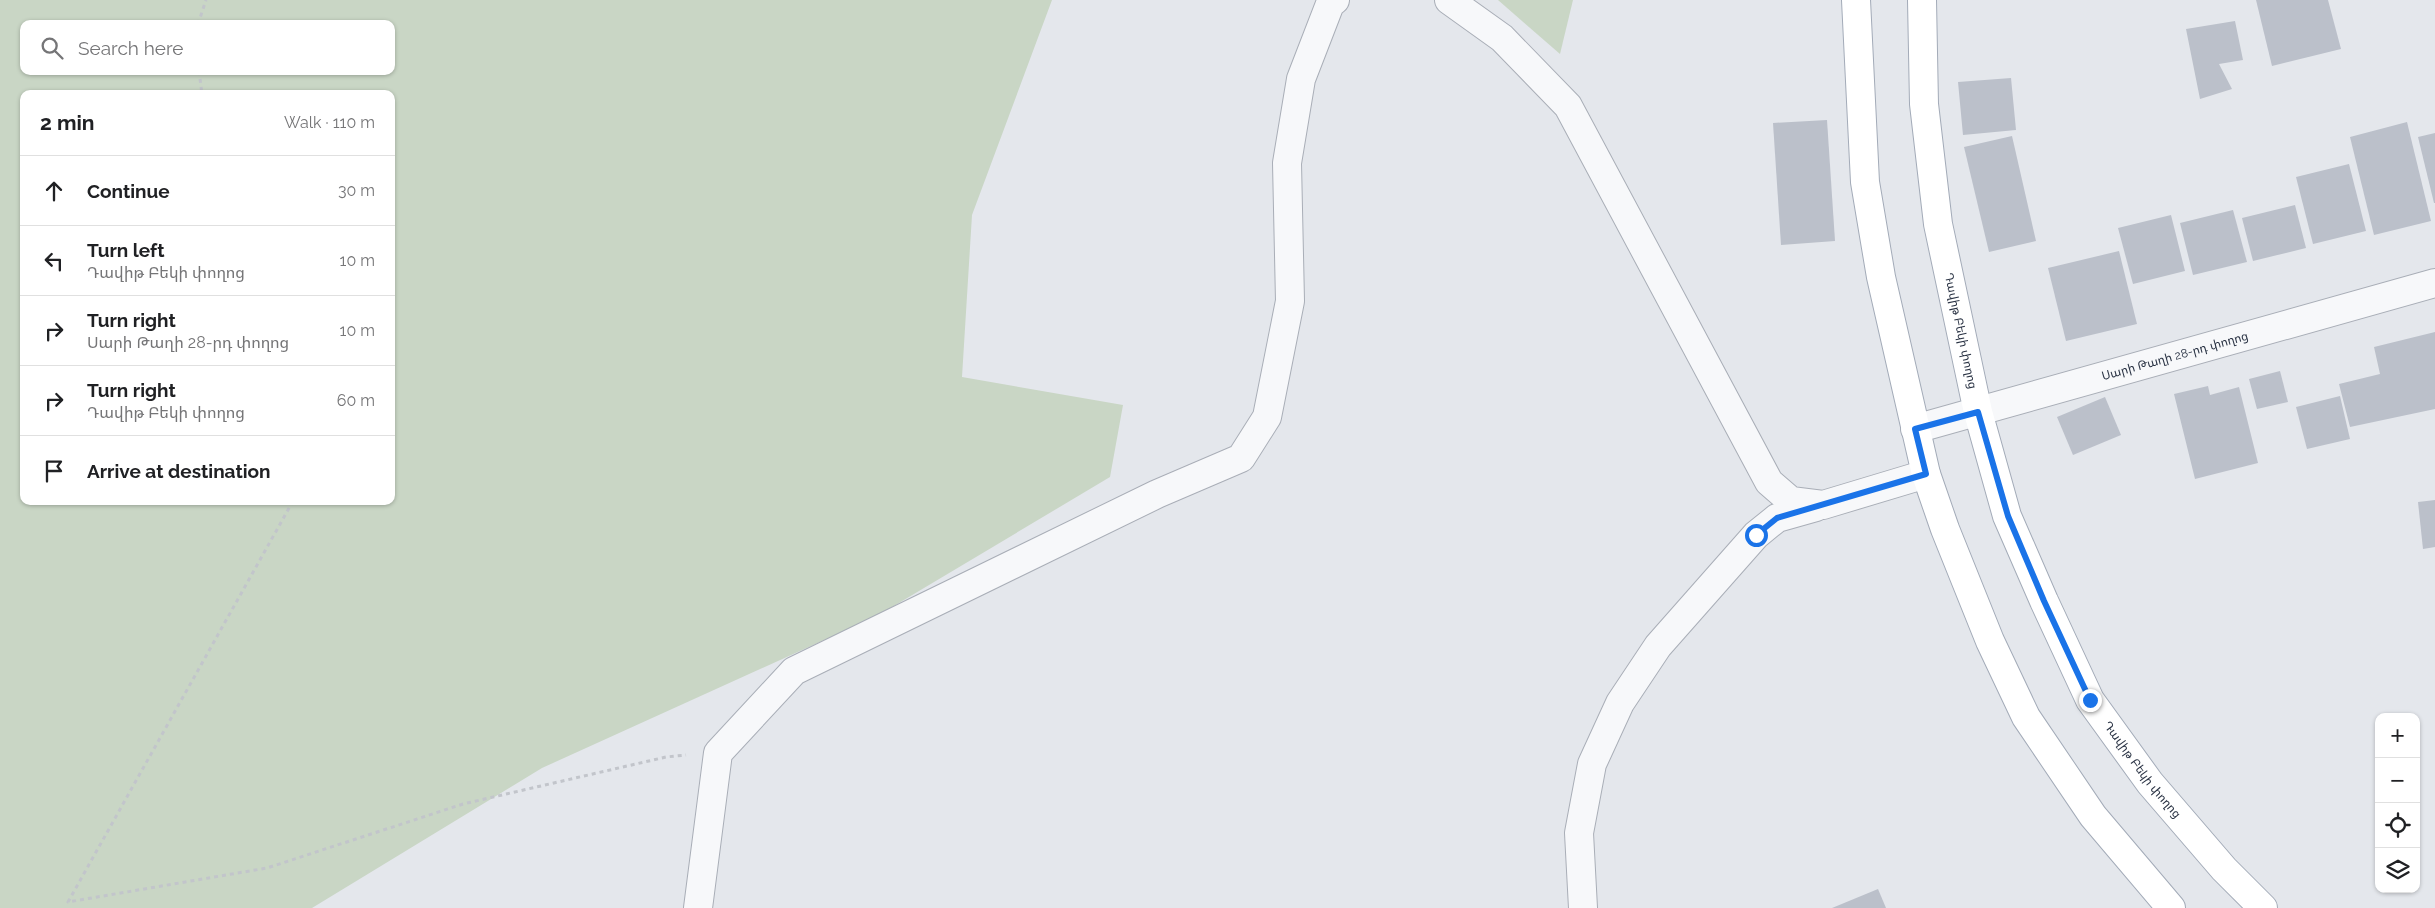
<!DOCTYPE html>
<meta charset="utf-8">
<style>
:root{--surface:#fff;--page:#f6f6f6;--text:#202124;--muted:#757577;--line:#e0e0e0}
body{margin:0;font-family:Raleway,"Noto Sans Armenian",sans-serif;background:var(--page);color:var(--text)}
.controls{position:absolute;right:15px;bottom:15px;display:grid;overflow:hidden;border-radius:10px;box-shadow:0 1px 4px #0004}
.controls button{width:45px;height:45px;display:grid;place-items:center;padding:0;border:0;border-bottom:1px solid var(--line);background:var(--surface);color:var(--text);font:25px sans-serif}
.stop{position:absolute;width:15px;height:15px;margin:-11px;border:4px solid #1a73e8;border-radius:50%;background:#fff}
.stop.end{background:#1a73e8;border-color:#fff;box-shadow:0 1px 5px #0008}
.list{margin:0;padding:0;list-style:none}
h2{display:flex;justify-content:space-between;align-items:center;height:65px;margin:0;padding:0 20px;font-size:21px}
h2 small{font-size:16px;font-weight:400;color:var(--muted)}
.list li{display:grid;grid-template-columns:32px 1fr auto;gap:15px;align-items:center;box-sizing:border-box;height:70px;padding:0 20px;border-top:1px solid var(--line)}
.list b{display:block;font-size:19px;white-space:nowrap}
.list p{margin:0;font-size:16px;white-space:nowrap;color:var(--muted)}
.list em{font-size:16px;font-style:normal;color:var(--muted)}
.icon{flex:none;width:28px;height:28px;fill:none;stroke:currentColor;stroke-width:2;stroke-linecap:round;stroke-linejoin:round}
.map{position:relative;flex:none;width:2435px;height:908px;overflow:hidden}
.search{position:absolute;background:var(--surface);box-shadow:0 1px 4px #0004;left:20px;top:20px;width:375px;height:55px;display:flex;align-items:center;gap:12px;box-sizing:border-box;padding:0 18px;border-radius:10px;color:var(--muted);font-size:19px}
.panel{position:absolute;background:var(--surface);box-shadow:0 1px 4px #0004;left:20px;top:90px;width:375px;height:415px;border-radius:10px}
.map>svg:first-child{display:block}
</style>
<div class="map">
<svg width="2435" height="908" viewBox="0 0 2435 908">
<rect width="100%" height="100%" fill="#e4e7ec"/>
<g fill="#c9d6c5" fill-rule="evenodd">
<path d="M 0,0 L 1052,0 L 972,215 L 962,377 L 1123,405 L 1110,477 L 877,616 L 542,768 L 312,908 L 0,908 ZM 24,24 L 391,24 L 391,71 L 24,71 ZM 24,94 L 391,94 L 391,501 L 24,501 Z"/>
<path d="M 1498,0 L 1573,0 L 1560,54 Z"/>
</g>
<g fill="#bbc0ca">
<path d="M 2256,0 L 2328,0 L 2341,49 L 2272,66 Z"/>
<path d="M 2235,21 L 2243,60 L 2219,64 L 2232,89 L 2200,99 L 2186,29 Z"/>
<path d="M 2011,78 L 2016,130 L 1963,135 L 1958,82 Z"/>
<path d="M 1827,120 L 1835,241 L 1781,245 L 1773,123 Z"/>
<path d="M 2407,122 L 2431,221 L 2374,235 L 2350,137 Z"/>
<path d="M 2435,133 L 2435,203 L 2434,203 L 2418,137 Z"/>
<path d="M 2012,136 L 2036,241 L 1989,252 L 1964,147 Z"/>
<path d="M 2349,164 L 2366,231 L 2313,244 L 2296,177 Z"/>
<path d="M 2295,205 L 2306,248 L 2253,261 L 2242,218 Z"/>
<path d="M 2233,210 L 2247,262 L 2193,275 L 2180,223 Z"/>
<path d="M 2171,215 L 2185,271 L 2133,284 L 2118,228 Z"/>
<path d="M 2119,251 L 2137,324 L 2066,341 L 2048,268 Z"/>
<path d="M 2435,332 L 2435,409 L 2350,427 L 2339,384 L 2380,374 L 2374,347 Z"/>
<path d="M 2280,371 L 2288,402 L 2257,409 L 2249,379 Z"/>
<path d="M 2208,386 L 2210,395 L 2239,387 L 2258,463 L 2195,479 L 2174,394 Z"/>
<path d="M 2340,396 L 2350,439 L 2307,449 L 2296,407 Z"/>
<path d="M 2105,397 L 2121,435 L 2073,455 L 2057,417 Z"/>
<path d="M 2435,500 L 2435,547 L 2423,549 L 2418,502 Z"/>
<path d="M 1878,889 L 1886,908 L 1832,908 Z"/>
</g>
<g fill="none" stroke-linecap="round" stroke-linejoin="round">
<g stroke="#a9aeb7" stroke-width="30">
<g id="minor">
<path d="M 1449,0 L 1502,38 L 1568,106 L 1769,482 L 1791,501 L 1823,505 L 1926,474"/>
<path id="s1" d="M 1915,429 L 2435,283"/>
<path d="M 698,908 L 718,753 L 794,671 L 1157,494 L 1241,458 L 1267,417 L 1290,301 L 1287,163 L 1301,79 L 1330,4 L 1335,0"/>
<path d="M 1583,908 L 1579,833 L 1592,764 L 1620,703 L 1658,646 L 1756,535 L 1777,518 L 1816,507"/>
</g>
</g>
<g stroke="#a3abb8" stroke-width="30">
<g id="major">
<path d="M 1856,0 L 1865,182 L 1881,277 L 1926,474 L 1945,529 L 1990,641 L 2026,717 L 2093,816 L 2171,908"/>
<path id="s2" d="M 1922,0 L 1924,104 L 1938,224 L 1978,412 L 2007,516 L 2044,601 L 2090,700 L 2150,783 L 2224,869 L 2263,908"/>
</g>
</g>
<g stroke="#c2c5cb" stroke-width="3" stroke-dasharray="4 4" stroke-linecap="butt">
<path d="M 198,24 L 206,0"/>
<path d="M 199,71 L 202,94"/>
<path d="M 293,501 L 68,902 L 267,868 L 463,804 L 666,757 L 686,755"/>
</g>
<use href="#minor" stroke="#f7f8fa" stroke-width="28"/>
<use href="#major" stroke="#fff" stroke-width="28"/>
</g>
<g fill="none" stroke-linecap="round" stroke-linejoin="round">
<path stroke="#1a73e8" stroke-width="6" d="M 1756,535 L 1777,518 L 1926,474 L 1915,429 L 1978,412 L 2008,516 L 2044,601 L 2090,700"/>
</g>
<g text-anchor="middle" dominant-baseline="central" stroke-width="5" stroke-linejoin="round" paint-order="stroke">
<g font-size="12" fill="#2b3445" stroke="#f4f6f9">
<text stroke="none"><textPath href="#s2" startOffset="334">Դավիթ Բեկի փողոց</textPath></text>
<text stroke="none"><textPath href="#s1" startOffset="270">Սարի Թաղի 28-րդ փողոց</textPath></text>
<text stroke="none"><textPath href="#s2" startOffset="814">Դավիթ Բեկի փողոց</textPath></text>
</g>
</g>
</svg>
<div class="controls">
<button>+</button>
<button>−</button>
<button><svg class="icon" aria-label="locate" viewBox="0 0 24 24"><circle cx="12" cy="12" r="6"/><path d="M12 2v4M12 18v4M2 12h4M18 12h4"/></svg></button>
<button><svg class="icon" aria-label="layers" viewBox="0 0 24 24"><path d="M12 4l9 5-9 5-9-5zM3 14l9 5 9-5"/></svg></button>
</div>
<div class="stop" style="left:1756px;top:535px"></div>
<div class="stop end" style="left:2090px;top:700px"></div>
<div class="search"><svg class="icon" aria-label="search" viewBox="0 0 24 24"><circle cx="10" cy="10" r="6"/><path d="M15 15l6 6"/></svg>Search here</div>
<section class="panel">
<h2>2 min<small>Walk · 110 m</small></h2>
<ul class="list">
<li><svg class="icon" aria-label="ahead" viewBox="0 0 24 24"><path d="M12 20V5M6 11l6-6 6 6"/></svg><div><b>Continue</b></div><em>30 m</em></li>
<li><svg class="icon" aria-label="left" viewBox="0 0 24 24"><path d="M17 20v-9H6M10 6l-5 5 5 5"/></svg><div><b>Turn left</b><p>Դավիթ Բեկի փողոց</p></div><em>10 m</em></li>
<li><svg class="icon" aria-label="right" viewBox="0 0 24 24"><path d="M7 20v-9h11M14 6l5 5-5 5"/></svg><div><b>Turn right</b><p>Սարի Թաղի 28-րդ փողոց</p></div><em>10 m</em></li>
<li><svg class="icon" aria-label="right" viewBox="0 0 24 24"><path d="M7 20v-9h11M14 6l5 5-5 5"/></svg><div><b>Turn right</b><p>Դավիթ Բեկի փողոց</p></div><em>60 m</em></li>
<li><svg class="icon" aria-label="arrive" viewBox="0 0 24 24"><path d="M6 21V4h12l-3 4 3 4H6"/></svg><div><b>Arrive at destination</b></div></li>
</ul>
</section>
</div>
